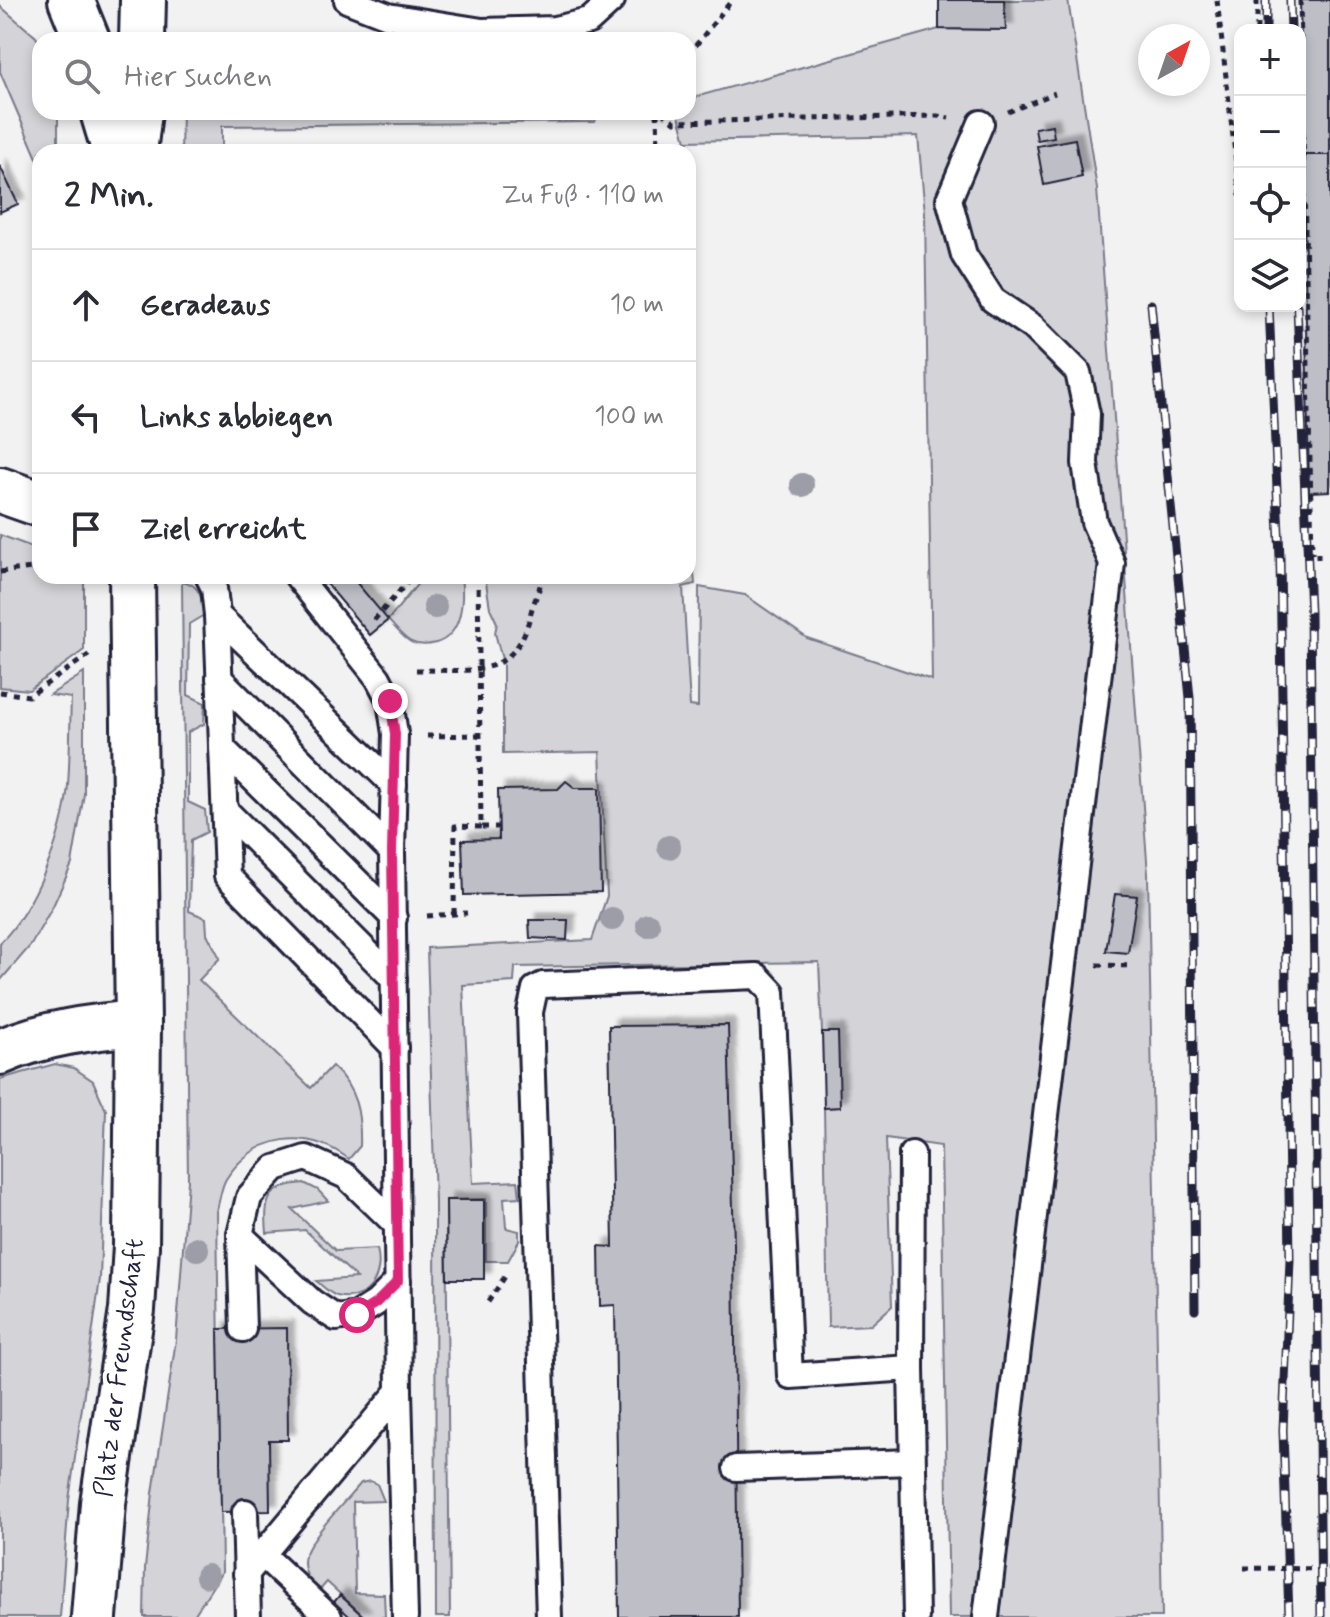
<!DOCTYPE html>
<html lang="de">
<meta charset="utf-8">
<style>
:root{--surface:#fff;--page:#f7f7f7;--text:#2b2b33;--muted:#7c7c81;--line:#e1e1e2}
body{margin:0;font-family:Mynerve,sans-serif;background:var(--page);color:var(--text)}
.controls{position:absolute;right:24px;top:24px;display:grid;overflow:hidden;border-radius:16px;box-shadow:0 4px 12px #0003}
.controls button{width:72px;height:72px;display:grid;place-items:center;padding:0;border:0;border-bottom:2px solid var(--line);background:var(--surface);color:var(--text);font:40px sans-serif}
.compass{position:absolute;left:1138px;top:24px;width:72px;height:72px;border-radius:50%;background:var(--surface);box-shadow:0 4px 12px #0003;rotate:40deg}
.stop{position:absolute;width:24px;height:24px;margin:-18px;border:6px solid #db2777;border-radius:50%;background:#fff}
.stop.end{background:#db2777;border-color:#fff;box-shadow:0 2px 8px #0008}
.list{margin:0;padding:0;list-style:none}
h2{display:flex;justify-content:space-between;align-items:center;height:104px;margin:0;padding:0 32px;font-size:34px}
h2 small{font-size:26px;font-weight:400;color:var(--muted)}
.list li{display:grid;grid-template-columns:52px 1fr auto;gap:24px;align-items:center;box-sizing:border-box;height:112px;padding:0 32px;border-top:2px solid var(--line)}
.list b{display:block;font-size:30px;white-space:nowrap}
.list em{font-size:26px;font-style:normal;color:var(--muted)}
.icon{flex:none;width:44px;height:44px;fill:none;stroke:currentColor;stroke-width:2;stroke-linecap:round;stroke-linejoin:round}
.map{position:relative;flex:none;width:1330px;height:1617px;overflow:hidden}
.search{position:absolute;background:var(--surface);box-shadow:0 4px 12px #0003;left:32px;top:32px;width:664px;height:88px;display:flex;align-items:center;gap:20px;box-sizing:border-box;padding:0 28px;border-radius:24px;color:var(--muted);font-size:30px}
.panel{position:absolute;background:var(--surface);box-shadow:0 4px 12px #0003;left:32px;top:144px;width:664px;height:440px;border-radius:24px}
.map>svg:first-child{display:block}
</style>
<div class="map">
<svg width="1330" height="1617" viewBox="0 0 1330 1617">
<defs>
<filter id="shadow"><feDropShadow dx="7" dy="-7" stdDeviation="2" flood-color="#0004"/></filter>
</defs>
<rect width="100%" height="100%" fill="#f2f2f3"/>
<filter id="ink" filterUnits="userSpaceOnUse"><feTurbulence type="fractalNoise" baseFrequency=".0125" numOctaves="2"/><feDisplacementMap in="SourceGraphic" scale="16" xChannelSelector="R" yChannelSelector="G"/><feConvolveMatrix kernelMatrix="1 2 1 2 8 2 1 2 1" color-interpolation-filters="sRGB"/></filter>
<g filter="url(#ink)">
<g fill="#d3d3d8" stroke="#7a7a8a" stroke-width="2">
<path d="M 1004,0 L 1068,0 L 1097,189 L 1148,874 L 1162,1617 L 949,1617 L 941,1146 L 886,1138 L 892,1306 L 871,1325 L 828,1327 L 824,1108 L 839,1107 L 837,1032 L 822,1032 L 819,962 L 515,967 L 514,982 L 463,985 L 473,1183 L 518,1181 L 520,1197 L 504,1198 L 506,1228 L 519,1231 L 519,1241 L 508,1261 L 486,1261 L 486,1199 L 446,1200 L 450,1617 L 436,1617 L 435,1202 L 427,948 L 592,940 L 607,896 L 600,752 L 503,754 L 503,663 L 495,633 L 497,623 L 490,608 L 485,576 L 688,576 L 688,502 L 695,584 L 683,587 L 690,706 L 698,707 L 699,587 L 745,595 L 807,638 L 932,680 L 925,213 L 918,136 L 686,141 L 678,112 L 688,112 L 688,99 L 939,29 L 1006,30 Z"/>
<path d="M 0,6 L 36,37 L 40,44 L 40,112 L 58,112 L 58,152 L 40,152 L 40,165 L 0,72 Z"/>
<path d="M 182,112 L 598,112 L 595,122 L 222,126 L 222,152 L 181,152 Z"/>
<path d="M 0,535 L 40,550 L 40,576 L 84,576 L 84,650 L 29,690 L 0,687 Z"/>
<path d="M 424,576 L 461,576 C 464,599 463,635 436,643 C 429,645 419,646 411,642 C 403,638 395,627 388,620 Z"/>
<path d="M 182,581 C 200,584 203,599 204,615 L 189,624 L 188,695 L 205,703 L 204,724 L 188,732 L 188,802 L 205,810 L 207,832 L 191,840 L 189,911 L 206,918 L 207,934 L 220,958 L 199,980 L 311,1088 L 332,1066 C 357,1089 361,1114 360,1146 L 349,1159 C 307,1128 256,1133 226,1179 C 221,1187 220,1200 217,1209 L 222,1572 L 193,1617 L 144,1617 L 145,1568 L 153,1493 L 176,1340 L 188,1181 Z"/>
<path d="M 84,673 L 84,794 L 72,864 L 53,906 L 31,945 L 0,981 L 0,943 C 36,907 63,836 68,785 C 70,756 70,727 71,698 L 50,695 Z"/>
<path d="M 55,1064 L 74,1068 L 93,1081 L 106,1110 L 100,1279 L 69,1500 L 60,1617 L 0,1617 L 0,1079 Z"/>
<path d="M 304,1183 L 318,1190 L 328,1201 L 292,1209 L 336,1251 L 377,1249 C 384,1276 369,1303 337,1296 C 330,1294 323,1286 316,1281 L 357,1278 L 305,1230 L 267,1233 C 264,1200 267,1186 304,1183 Z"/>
<path d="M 370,1481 L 377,1484 L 384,1501 L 353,1502 L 355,1593 L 384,1594 L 385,1617 L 365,1617 L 327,1582 L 319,1591 C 311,1582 304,1575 304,1562 C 304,1542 347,1500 361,1483 Z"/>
</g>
<g fill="#bebec6" stroke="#22223b" stroke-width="2" filter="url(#shadow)">
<path d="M 939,0 L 1004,0 L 1006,30 L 939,29 Z"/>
<path d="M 1300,0 L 1330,0 L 1330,155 L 1303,155 Z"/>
<path d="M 1052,125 L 1054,137 L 1037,140 L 1035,128 Z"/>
<path d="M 1075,139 L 1082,177 L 1044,185 L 1037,146 Z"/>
<path d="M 1303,155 L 1330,155 L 1330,491 L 1309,492 Z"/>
<path d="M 0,166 L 18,204 L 0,212 Z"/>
<path d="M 320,576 L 351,576 L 388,620 L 370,635 Z"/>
<path d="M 566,781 L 575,788 L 599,788 L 601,892 L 464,895 L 462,840 L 499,839 L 498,790 L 558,789 Z"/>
<path d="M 1115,894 L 1137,896 L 1128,953 L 1106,951 Z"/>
<path d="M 529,920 L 568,920 L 567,940 L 530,938 Z"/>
<path d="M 728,1025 L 734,1244 L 738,1617 L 619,1617 L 615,1305 L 600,1306 L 599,1246 L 613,1247 L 609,1026 Z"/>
<path d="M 822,1032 L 838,1032 L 840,1107 L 824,1108 Z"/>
<path d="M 446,1200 L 484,1200 L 484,1279 L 447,1279 Z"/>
<path d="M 287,1328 L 288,1440 L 269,1440 L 270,1511 L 221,1512 L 218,1329 Z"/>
<path d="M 340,1595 L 364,1617 L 350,1617 L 334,1602 Z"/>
</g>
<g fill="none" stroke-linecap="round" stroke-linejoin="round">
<g stroke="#22223b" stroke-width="30">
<g id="service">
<path d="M 347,0 L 388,16 L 482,31 L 555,29 L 589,21 L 612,0"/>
<path d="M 981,123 L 949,199 L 964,255 L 993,300 L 1033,327 L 1078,372 L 1087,414 L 1085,463 L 1094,522 L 1112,563 L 986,1617"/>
<path d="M 208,576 L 214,588 L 217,615 L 227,876 L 395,1048"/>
<path d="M 297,576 L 378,678 L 390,701 L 395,734 L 392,852 L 399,1391 L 405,1617"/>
<path d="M 217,615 L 394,785"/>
<path d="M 219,678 L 392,852"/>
<path d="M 222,748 L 394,918"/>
<path d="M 225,810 L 394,979"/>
<path d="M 912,1154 L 911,1368 L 916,1617"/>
<path d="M 240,1235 L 312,1302 L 336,1318 L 357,1315 L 376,1303 L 398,1281"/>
<path d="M 243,1329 L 240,1235 L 249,1197 L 275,1168 L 306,1158 L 346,1176 L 397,1225"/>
<path d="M 736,1468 L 912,1462"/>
<path d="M 245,1512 L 248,1617"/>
<path d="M 263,1555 L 329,1617"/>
<path d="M 246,1574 L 399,1391"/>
<path d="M 549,1617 L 530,1012 L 535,989 L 543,985 L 757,976 L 772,992 L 790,1376 L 911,1368"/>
</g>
</g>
<g stroke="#22223b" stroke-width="50">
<g id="minor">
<path d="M 71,0 L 87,40"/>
<path d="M 142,40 L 143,0"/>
<path d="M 103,112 L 115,152"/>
<path d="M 134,152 L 139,112"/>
<path d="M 0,490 L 40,504"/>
<path d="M 0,1052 C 44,1033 91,1027 138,1023"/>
<path d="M 94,1617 L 103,1503 L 132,1310 L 136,1246 L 138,1023 L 132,576"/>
</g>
</g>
<g stroke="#22223b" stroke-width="5" stroke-dasharray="6 6" stroke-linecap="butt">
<path d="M 1217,0 L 1240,196"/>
<path d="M 1257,0 L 1257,30"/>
<path d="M 1300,0 L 1312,554"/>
<path d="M 688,55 L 732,0"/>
<path d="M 657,112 L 658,152"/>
<path d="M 662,112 L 675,122 L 937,116 L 949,118"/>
<path d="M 1008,112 L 1055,93"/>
<path d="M 1318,553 L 1318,565"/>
<path d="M 0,572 L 40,567"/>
<path d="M 399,576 L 401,589"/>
<path d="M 478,576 L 481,827 L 499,827"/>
<path d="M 374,620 L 413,576"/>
<path d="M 416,670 C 473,670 516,680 531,612 C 534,600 542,587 541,576"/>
<path d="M 0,692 L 29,696 L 90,654"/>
<path d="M 427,736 L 478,735"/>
<path d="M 454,914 L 455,826 L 481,827"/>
<path d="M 427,916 L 467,913"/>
<path d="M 1097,965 L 1133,966"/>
<path d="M 488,1302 L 506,1275"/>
<path d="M 1244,1568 L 1330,1569"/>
</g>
<use href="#service" stroke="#fff" stroke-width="24"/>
<use href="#minor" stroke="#fff" stroke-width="44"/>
<g stroke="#22223b" stroke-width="9">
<g id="rail">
<path d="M 1266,0 L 1266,30"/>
<path d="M 1290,0 L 1291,30"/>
<path d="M 1151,304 L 1190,698 L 1195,1310"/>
<path d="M 1269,306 L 1280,558 L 1290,1260 L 1283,1430 L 1289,1617"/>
<path d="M 1297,306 L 1310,613 L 1321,1617"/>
</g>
</g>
<use href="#rail" stroke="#fff" stroke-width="6" stroke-dasharray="18" stroke-linecap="butt"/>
</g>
<g fill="#9d9da8">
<circle cx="802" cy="485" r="12"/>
<circle cx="435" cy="607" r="12"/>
<circle cx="669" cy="847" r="12"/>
<circle cx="612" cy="919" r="12"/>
<circle cx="648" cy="925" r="12"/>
<circle cx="197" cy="1249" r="12"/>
<circle cx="207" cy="1576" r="12"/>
</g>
</g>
<g fill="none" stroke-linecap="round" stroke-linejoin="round" filter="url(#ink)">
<path stroke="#db2777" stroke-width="10" d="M 357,1315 L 376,1303 L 398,1281 L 392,852 L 395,734 L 390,701"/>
</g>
<g text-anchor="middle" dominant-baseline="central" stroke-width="8" stroke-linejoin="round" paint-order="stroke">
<g font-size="26" fill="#22223b" stroke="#fff">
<text transform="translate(120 1368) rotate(-83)">Platz der Freundschaft</text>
</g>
</g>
</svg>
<div class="controls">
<button>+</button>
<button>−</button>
<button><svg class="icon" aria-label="locate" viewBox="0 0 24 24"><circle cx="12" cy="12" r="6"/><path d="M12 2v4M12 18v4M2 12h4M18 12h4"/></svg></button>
<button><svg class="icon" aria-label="layers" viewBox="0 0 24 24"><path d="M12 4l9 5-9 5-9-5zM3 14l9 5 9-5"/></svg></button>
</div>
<svg class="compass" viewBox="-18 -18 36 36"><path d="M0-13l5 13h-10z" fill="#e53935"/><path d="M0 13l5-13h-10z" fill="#7c7c81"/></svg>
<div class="stop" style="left:357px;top:1315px"></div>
<div class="stop end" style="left:390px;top:701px"></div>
<div class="search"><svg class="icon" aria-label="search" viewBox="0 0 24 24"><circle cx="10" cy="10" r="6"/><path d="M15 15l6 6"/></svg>Hier suchen</div>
<section class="panel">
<h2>2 Min.<small>Zu Fuß · 110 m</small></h2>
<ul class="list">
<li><svg class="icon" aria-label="ahead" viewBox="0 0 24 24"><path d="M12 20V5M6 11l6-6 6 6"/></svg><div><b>Geradeaus</b></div><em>10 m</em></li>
<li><svg class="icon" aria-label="left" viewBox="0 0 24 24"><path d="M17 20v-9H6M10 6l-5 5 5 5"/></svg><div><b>Links abbiegen</b></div><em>100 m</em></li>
<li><svg class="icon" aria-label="arrive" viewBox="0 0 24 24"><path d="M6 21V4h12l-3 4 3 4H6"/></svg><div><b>Ziel erreicht</b></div></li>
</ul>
</section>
</div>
